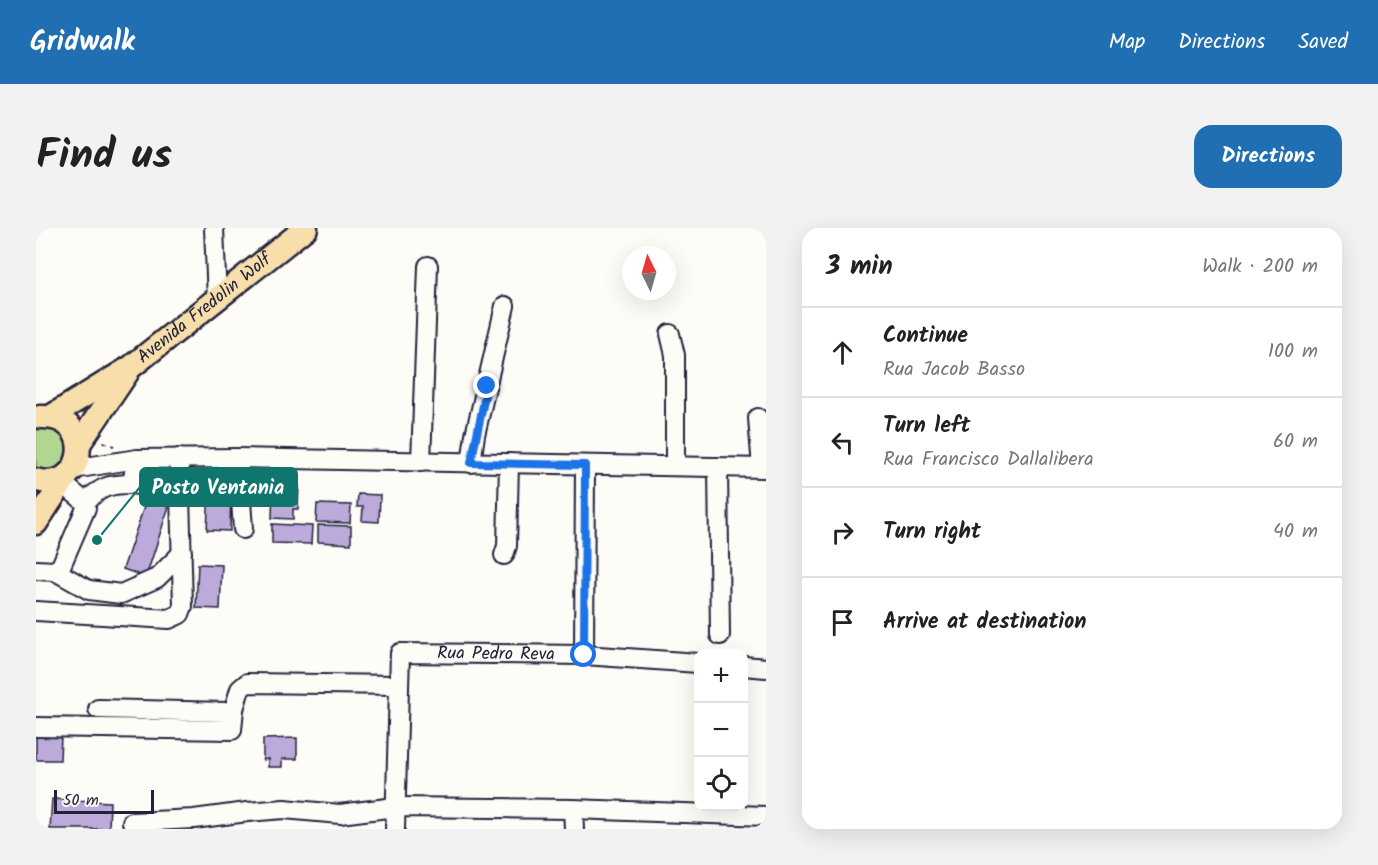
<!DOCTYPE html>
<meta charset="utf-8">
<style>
:root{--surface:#fff;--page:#f2f2f2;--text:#222;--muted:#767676;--line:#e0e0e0;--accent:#1f6fb2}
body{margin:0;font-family:Kalam,sans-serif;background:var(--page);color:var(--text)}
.controls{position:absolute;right:18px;bottom:18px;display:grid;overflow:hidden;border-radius:12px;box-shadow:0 6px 24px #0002}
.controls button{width:54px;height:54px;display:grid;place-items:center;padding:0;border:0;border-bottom:2px solid var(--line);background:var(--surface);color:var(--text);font:30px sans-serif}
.compass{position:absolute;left:586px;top:18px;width:54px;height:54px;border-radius:50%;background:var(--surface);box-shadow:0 6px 24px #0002;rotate:355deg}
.scale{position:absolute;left:18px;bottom:15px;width:100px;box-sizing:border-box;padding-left:6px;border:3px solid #22223b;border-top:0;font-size:16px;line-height:21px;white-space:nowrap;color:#22223b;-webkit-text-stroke:4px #fdfcf7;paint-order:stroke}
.stop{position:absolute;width:18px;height:18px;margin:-14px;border:4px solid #1a73e8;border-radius:50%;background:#fff}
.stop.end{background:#1a73e8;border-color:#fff;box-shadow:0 2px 6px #0008}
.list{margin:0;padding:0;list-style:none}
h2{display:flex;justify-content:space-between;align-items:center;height:78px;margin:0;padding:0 24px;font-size:26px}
h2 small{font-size:20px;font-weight:400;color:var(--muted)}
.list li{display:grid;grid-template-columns:39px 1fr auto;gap:18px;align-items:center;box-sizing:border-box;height:90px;padding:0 24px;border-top:2px solid var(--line)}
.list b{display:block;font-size:22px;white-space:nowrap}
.list p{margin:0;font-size:20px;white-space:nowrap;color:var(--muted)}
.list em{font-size:20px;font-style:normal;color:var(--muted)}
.icon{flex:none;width:33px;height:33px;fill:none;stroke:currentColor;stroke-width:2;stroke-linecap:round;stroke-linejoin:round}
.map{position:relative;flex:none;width:730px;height:601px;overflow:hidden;border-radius:18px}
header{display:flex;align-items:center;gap:36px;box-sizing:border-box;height:84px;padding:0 30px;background:var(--accent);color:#fff}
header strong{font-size:28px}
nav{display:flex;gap:33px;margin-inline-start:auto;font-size:21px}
.intro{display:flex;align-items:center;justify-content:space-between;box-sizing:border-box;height:144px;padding:0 36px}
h1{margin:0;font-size:42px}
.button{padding:15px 27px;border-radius:18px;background:var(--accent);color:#fff;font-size:21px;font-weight:700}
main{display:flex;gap:36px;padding:0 36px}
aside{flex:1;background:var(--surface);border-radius:18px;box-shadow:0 6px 24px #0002}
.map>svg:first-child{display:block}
</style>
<header>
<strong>Gridwalk</strong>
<nav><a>Map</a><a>Directions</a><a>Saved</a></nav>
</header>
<div class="intro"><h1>Find us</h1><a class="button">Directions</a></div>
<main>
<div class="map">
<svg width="730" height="601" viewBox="0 0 730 601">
<rect width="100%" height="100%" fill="#fdfcf7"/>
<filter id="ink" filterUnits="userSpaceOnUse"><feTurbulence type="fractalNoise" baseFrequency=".0167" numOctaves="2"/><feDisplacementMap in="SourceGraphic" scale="12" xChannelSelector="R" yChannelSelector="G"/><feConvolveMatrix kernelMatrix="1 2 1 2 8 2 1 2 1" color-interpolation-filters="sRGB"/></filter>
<g filter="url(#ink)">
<path fill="#b1d692" stroke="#6a7c66" stroke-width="1.5" d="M 0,197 L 32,205 L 31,239 L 0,246 Z"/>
<g fill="#bcaada" stroke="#22223b" stroke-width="1.5">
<path d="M 237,257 L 263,258 L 262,281 L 257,281 L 257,291 L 236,290 Z"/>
<path d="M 173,259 L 195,260 L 194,303 L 171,302 Z"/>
<path d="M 322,266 L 344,267 L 343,294 L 326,293 L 327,279 L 321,279 Z"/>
<path d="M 111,270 L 133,278 L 110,349 L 87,341 Z"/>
<path d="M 281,276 L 315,277 L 314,295 L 280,294 Z"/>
<path d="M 236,296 L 276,298 L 275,316 L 236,315 Z"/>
<path d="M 282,297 L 315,298 L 315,316 L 282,314 Z"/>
<path d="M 162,336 L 186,337 L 184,381 L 160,380 Z"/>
<path d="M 0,507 L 25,508 L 24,532 L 0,532 Z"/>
<path d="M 261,510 L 261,531 L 246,531 L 246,539 L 232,539 L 232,531 L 227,532 L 227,511 Z"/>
<path d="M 16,571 L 74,574 L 73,601 L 14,601 Z"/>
</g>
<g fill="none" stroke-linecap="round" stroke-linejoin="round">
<g stroke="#22223b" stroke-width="22">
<g id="minor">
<path d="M 178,0 L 181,72"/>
<path d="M 634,106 L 639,127 L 639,238"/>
<path d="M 722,190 L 726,240"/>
<path d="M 202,230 L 207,301"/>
<path d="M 385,234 L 392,38"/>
<path d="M 435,235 L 439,207 L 469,78"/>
<path d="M 99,239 L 96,256 L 144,263"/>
<path d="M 682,239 L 684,407"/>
<path d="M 37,241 L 101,231 L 202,230 L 730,240"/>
<path d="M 49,274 C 66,258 74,256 96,256"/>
<path d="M 468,327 L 471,318 L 473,235"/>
<path d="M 0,342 L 19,343 L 25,338 L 50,280 L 49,274 L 26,255"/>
<path d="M 19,343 L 53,362 L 85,366 L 121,350 L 146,325"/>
<path d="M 0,383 L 133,391 L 144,386 L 147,378 L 143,230"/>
<path d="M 548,427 L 549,237"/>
<path d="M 708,438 L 730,440"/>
<path d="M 62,481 L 190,484 L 198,481 L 204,461 L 211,455 L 363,457"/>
<path d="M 0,499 L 196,502 L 198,481"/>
<path d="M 537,581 L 538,601"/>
<path d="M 96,594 L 158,591 L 211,584 L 248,581 L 304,586 L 359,579 L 537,581 L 730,588"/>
<path id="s1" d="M 359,601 L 364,425 L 548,427 L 662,435"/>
</g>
</g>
<g stroke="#22223b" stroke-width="27">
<g id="major">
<path id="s2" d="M 14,189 L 95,139 L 270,0"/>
<path d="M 43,216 L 91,145"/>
<path d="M 0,252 C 51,266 61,186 4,189"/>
<path d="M 0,295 L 32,246"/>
</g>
</g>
<path stroke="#22223b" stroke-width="2" stroke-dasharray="4.5 4.5" stroke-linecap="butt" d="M 67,214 L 78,218"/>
<use href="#minor" stroke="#fdfcf7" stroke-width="18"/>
<use href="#major" stroke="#f8deab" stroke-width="22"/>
</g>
</g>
<g fill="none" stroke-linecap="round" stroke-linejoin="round" filter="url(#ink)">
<path stroke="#1a73e8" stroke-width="8" d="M 451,158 L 435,235 L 549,237 L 548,427"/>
</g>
<g text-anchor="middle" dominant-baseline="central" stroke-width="4.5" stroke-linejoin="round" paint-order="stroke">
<g font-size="18" fill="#22223b" stroke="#fdfcf7">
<text stroke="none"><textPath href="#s2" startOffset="189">Avenida Fredolin Wolf</textPath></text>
<text stroke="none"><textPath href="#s1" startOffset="272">Rua Pedro Reva</textPath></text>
</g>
</g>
<path fill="none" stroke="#0f766e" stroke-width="2" d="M61 312L104 259"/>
<circle fill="#0f766e" stroke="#fdfcf7" stroke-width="2" cx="61" cy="312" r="6"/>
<rect fill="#0f766e" stroke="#0f766e" stroke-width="2" x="104" y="240" width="157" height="38" rx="6"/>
<g font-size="20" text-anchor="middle" font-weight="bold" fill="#fff">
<text x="182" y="266">Posto Ventania</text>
</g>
</svg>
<div class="controls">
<button>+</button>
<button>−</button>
<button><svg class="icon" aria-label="locate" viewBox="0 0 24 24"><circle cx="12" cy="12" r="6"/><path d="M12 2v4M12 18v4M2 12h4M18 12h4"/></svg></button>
</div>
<svg class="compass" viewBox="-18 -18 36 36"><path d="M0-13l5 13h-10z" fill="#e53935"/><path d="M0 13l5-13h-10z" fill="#767676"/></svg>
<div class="scale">50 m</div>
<div class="stop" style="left:548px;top:427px"></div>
<div class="stop end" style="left:451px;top:158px"></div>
</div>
<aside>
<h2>3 min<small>Walk · 200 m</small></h2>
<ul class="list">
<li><svg class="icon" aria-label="ahead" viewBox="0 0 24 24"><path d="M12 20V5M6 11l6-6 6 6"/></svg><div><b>Continue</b><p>Rua Jacob Basso</p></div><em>100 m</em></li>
<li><svg class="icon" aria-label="left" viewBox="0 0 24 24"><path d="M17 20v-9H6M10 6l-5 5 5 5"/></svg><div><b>Turn left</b><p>Rua Francisco Dallalibera</p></div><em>60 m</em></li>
<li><svg class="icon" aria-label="right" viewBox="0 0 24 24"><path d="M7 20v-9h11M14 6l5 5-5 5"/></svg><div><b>Turn right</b></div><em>40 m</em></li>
<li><svg class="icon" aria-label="arrive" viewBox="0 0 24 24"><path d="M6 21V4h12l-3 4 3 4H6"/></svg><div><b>Arrive at destination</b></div></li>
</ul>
</aside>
</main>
